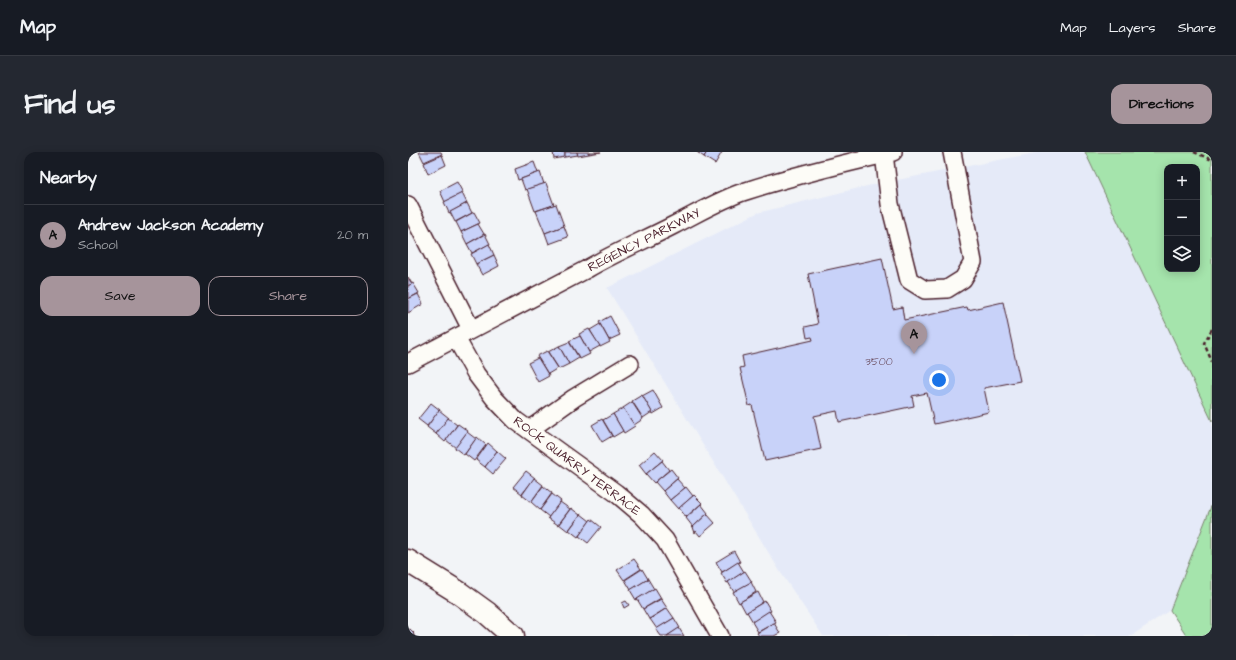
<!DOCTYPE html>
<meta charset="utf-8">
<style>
:root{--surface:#171b24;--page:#242831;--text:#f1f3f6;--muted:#9ea1a6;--line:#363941;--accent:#a6949b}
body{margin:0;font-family:"Architects Daughter",sans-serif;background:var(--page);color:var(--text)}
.controls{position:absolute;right:12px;top:12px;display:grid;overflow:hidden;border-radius:8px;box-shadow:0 2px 10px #0003}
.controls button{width:36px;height:36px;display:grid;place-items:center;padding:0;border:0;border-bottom:1px solid var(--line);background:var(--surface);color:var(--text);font:20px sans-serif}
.you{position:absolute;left:531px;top:228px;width:14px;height:14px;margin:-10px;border:3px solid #fff;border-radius:50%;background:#1a73e8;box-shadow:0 0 0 6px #1a73e833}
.badge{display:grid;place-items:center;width:26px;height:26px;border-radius:50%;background:var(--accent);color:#111;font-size:13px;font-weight:700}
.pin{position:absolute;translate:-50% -33px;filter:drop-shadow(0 1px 2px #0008)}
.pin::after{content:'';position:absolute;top:21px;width:14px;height:12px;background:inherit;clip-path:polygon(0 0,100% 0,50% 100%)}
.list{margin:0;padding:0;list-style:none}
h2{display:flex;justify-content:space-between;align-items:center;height:52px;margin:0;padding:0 16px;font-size:17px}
h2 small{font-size:13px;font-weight:400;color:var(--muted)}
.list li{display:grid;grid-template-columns:26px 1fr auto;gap:12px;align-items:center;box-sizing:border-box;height:60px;padding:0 16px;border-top:1px solid var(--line)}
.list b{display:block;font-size:15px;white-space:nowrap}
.list p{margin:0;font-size:13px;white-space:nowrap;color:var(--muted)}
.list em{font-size:13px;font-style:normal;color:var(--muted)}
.actions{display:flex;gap:8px;padding:12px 16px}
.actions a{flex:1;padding:9px 0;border:1px solid var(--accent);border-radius:12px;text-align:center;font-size:14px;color:var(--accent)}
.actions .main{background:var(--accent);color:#111}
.icon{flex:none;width:22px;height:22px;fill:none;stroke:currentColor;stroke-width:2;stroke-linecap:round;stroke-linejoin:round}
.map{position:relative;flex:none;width:804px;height:484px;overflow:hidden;border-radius:12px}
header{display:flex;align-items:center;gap:24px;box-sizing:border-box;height:56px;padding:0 20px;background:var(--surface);border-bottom:1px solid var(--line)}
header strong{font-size:19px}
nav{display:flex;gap:22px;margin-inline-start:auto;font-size:14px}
.intro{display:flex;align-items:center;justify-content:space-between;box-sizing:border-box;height:96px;padding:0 24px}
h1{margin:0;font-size:28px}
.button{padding:10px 18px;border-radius:12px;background:var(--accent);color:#111;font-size:14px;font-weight:700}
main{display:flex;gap:24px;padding:0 24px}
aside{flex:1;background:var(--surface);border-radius:12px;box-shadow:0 2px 10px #0003}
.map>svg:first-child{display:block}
</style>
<header>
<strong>Map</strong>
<nav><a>Map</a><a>Layers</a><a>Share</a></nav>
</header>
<div class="intro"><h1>Find us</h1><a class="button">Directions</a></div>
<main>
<aside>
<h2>Nearby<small></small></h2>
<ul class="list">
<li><span class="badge">A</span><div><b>Andrew Jackson Academy</b><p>School</p></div><em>20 m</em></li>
</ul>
<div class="actions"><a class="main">Save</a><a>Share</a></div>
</aside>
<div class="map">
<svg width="804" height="484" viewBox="0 0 804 484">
<rect width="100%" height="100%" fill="#f2f4f7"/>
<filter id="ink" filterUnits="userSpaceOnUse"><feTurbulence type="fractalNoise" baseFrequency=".025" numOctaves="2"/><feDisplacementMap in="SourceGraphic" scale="8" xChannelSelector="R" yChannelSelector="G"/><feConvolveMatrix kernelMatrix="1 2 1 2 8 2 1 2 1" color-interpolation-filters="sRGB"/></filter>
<g filter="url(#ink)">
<path fill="#e5eaf8" d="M 632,0 L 677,0 L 804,269 L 804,352 L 762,458 L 723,484 L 415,484 L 373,421 L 199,136 L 349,61 L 459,34 Z"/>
<g fill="#a5e4ac" stroke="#78826c" fill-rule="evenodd">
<path d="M 677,0 L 804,0 L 804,269 ZM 759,15 L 789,15 L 789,117 L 759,117 Z"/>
<path d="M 804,352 L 804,484 L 779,484 L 762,458 Z"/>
</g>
<g fill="#c8d2f9" stroke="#4a1f2b">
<path d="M 11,0 L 33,0 L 34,2 L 16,10 Z"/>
<path d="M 145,0 L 157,0 L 157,5 L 146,7 Z"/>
<path d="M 157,0 L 169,0 L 170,3 L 157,5 Z"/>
<path d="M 169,0 L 181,0 L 181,2 L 170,4 Z"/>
<path d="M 181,0 L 193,0 L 181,2 Z"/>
<path d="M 289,0 L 299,0 L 296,5 Z"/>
<path d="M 299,0 L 314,0 L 307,12 L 296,5 Z"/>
<path d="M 34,3 L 38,13 L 20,22 L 16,11 Z"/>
<path d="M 126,10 L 130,21 L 110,28 L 107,17 Z"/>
<path d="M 132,20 L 136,32 L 117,38 L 113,27 Z"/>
<path d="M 49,30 L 55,41 L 37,50 L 32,39 Z"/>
<path d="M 138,31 L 146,53 L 127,59 L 119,37 Z"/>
<path d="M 54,41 L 59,51 L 41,61 L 36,50 Z"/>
<path d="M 59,51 L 64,61 L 47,70 L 42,60 Z"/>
<path d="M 148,52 L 156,74 L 137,81 L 128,59 Z"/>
<path d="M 66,60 L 72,71 L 53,80 L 48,70 Z"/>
<path d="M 70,72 L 76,82 L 59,92 L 53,80 Z"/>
<path d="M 156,74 L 160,85 L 141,92 L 137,81 Z"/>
<path d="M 77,82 L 82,92 L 64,101 L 59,92 Z"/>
<path d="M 81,92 L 86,103 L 68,112 L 63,102 Z"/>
<path d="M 86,103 L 91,114 L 74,123 L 68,112 Z"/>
<path d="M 474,106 L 485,157 L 494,155 L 496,168 L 559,155 L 560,158 L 595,150 L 612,229 L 576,236 L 581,260 L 526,272 L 519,241 L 504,244 L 506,254 L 431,270 L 429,259 L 406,264 L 413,297 L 357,309 L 344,253 L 341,254 L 332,216 L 336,215 L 334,204 L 405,188 L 404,185 L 399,186 L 397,175 L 410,172 L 400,122 Z"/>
<path d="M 0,125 L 4,132 L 0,134 Z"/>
<path d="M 5,131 L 11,141 L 0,147 L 0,134 Z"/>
<path d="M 10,142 L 15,152 L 0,161 L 0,147 Z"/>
<path d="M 202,164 L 212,183 L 201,188 L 191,170 Z"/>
<path d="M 192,172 L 202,190 L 192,195 L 182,178 Z"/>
<path d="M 181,177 L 192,194 L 181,200 L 171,182 Z"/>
<path d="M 172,184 L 182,202 L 172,207 L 161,189 Z"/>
<path d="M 161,190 L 171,206 L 161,212 L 151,194 Z"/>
<path d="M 151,194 L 161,212 L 151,217 L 140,200 Z"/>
<path d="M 139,199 L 150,216 L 140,222 L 129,204 Z"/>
<path d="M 130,206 L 141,224 L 130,230 L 120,211 Z"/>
<path d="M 245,238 L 255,256 L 245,262 L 234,244 Z"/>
<path d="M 234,243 L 244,260 L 235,266 L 224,249 Z"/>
<path d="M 224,250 L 235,267 L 226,273 L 215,256 Z"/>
<path d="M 23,251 L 32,258 L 19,274 L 10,267 Z"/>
<path d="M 215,256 L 227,274 L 216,281 L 205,262 Z"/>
<path d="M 31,258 L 41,266 L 28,282 L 19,275 Z"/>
<path d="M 205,262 L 215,279 L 205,285 L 195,268 Z"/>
<path d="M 40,266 L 49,273 L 37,290 L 28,282 Z"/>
<path d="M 194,267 L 204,284 L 194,290 L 184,273 Z"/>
<path d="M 50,272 L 60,279 L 48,296 L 38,288 Z"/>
<path d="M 59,280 L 68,287 L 56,303 L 47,296 Z"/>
<path d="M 69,285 L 78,293 L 66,309 L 57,302 Z"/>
<path d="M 80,291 L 89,299 L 77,315 L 68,308 Z"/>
<path d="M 89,299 L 98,307 L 85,322 L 77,315 Z"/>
<path d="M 247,299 L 255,308 L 238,322 L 231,313 Z"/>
<path d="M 254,309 L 261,318 L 246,331 L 238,322 Z"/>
<path d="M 263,317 L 270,326 L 255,339 L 247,330 Z"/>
<path d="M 118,319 L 127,326 L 114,342 L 105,335 Z"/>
<path d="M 126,326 L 135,333 L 123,350 L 114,343 Z"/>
<path d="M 269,327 L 277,336 L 262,348 L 255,339 Z"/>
<path d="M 135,334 L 144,341 L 132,358 L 123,350 Z"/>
<path d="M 278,335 L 285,344 L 270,357 L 262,348 Z"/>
<path d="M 144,342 L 153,349 L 141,365 L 132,358 Z"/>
<path d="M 286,343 L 294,351 L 278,365 L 271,356 Z"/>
<path d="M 152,350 L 162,357 L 150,373 L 140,366 Z"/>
<path d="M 293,352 L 300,361 L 285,375 L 278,366 Z"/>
<path d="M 163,356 L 172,363 L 160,379 L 151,372 Z"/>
<path d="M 173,362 L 182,369 L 170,385 L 161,378 Z"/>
<path d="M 299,362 L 307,371 L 292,384 L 288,379 L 287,381 L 285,375 Z"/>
<path d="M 183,367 L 193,375 L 180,391 L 171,384 Z"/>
<path d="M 326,399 L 332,410 L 314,420 L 308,410 Z"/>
<path d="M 226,407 L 233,417 L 216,428 L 209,418 Z"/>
<path d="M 330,410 L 336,420 L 319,431 L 313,421 Z"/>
<path d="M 234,417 L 240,427 L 223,438 L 217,428 Z"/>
<path d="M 337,419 L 344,430 L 326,440 L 320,430 Z"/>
<path d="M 240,427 L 246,437 L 228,448 L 222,438 Z"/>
<path d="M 343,430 L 348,440 L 331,451 L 325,440 Z"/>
<path d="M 247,436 L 253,446 L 235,457 L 229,447 Z"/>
<path d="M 350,440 L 355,450 L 338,461 L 332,450 Z"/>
<path d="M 253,447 L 259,456 L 241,467 L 235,457 Z"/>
<path d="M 218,449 L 221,453 L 216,456 L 214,451 Z"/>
<path d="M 357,449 L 363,459 L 345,470 L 339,460 Z"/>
<path d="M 259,456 L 266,466 L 249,477 L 242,467 Z"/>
<path d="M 361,459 L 368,470 L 350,480 L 344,470 Z"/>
<path d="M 266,466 L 272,476 L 259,484 L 253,484 L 248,477 Z"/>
<path d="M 366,471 L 372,481 L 366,484 L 351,484 L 349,481 Z"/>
<path d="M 271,476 L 276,484 L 259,484 Z"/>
<path d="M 2,477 L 6,481 L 5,482 L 7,484 L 0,484 L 0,478 Z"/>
</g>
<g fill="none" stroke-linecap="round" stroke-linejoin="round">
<g stroke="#4a1f2b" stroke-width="20">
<g id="minor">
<path d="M 476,2 L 482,52 L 501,128 L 517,138 L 539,137 L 555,127 L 565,110 L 544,0"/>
<path d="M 0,53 L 63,177"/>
<path d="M 48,186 L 68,222 L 86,246 L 107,268 L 208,341 L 234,363 L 257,388 L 312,484"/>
<path d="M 0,211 L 179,117 C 208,100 237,88 266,73 C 290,61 313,47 338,39 C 386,23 436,12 485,0"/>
<path d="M 121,278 L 166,246 L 222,212"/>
</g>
</g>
<g stroke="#4a1f2b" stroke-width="25">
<path id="major" d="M 0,409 L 50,440 L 79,461 L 105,484"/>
</g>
<g stroke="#4a1f2b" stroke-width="2.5" stroke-dasharray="4 3" stroke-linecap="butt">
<path d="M 786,0 L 804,8"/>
<path d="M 804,177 L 796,191 L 804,210"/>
</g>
<use href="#minor" stroke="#fdfcf7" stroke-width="17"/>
<use href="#major" stroke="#fdfcf7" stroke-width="22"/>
</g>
</g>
<g text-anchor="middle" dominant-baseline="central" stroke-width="4" stroke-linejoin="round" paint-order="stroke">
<g font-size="11" fill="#6a4c5e">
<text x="471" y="209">3500</text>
</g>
<g font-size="13" fill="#4a1f2b" stroke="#fdfcf7">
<text transform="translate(236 88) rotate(-27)">REGENCY PARKWAY</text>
<text transform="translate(169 314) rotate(37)">ROCK QUARRY TERRACE</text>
</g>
</g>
</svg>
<div class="controls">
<button>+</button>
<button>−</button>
<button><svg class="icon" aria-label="layers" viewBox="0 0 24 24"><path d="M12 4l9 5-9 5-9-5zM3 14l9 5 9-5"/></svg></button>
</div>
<div class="you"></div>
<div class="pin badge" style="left:506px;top:202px">A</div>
</div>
</main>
